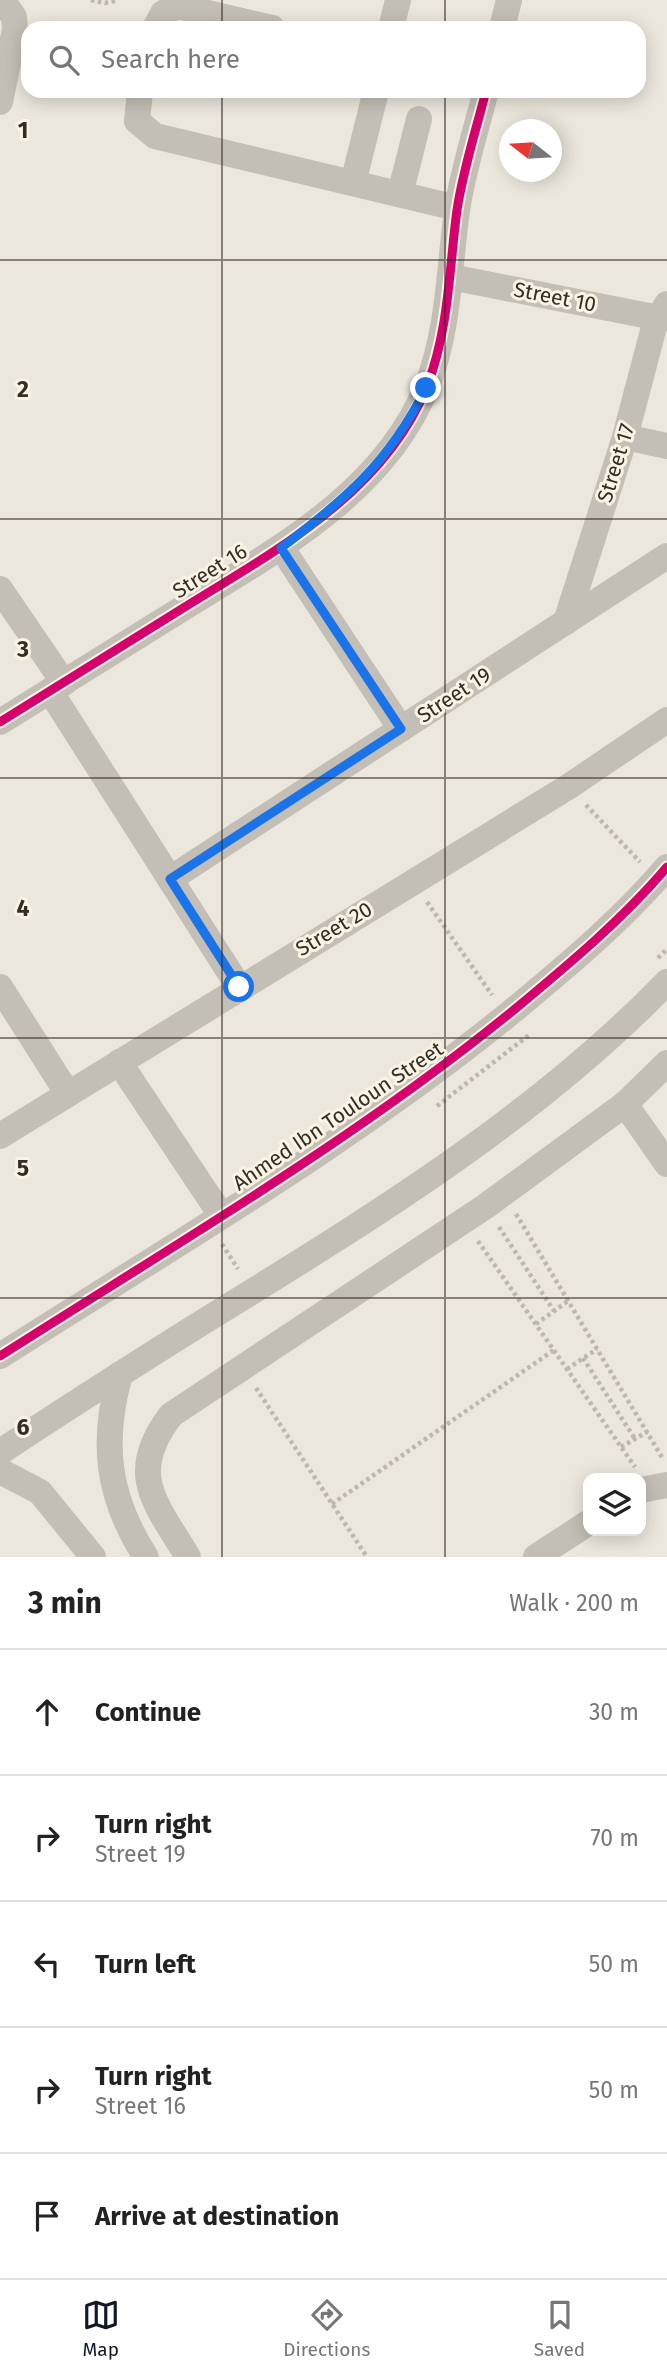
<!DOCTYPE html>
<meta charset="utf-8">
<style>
body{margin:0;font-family:"Fira Sans",sans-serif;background:#f6f6f6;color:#222}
.controls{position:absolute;right:21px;bottom:21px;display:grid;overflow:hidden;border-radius:14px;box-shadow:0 4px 18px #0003}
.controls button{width:63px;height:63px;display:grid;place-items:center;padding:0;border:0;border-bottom:2px solid #e0e0e0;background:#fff;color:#222;font:35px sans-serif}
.compass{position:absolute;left:499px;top:119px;width:63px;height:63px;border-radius:50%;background:#fff;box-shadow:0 4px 18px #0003;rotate:287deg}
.stop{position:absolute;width:21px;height:21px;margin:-16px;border:5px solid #1a73e8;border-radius:50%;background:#fff}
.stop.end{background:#1a73e8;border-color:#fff;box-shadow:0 2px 7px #0008}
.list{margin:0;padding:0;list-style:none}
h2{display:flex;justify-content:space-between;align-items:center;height:91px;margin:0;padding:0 28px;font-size:30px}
h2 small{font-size:23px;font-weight:400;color:#767676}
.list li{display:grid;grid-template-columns:46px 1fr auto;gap:21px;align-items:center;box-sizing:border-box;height:126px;padding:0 28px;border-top:2px solid #e0e0e0}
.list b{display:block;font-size:26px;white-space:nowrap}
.list p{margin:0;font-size:23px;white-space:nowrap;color:#767676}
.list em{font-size:23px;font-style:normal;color:#767676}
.icon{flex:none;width:38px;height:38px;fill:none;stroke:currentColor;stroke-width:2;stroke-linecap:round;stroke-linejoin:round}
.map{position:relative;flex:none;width:667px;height:1557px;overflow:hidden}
.search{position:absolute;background:#fff;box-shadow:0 4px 18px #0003;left:21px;right:21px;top:21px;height:77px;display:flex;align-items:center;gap:18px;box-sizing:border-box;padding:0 24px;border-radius:21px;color:#767676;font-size:26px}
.sheet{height:721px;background:#fff}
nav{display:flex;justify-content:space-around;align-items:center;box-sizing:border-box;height:98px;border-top:2px solid #e0e0e0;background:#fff;font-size:19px;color:#767676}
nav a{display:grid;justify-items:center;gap:4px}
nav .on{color:#111827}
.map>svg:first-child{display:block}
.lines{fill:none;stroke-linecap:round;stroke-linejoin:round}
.path{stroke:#bdb7af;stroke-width:4.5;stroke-dasharray:3.5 3.5;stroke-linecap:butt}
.minor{stroke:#c4bfb6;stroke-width:26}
.cycleway-casing{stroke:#f9f3e3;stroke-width:13}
.cycleway{stroke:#d6006c;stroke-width:9}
.route{stroke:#1a73e8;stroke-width:9}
.grid{fill:none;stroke:#342c25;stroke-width:2;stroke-opacity:0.55}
.labels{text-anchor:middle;stroke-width:6;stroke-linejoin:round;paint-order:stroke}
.street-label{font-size:21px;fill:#342c25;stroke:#f9f3e3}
.grid-label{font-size:23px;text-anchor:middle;font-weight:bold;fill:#342c25;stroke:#f9f3e3;stroke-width:6;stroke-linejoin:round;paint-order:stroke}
</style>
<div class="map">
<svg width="667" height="1557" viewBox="0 0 667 1557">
<rect width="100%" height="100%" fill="#ebe7dd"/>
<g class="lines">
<g class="path">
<path d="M91 0 105 3 118 0"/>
<path d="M586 805 640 862"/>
<path d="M427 902 492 995"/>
<path d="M658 958 667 949"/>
<path d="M437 1106 529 1035"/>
<path d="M516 1214 663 1459"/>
<path d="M499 1227 554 1311"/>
<path d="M478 1241 635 1467"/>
<path d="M222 1244 238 1269"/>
<path d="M536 1324 568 1301"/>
<path d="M583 1358 635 1439"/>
<path d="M567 1369 597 1349"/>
<path d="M256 1388 367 1557"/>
<path d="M621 1447 647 1432"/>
<path d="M332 1504 554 1350"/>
</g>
<g class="minor">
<path d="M155 28 163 13 178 6 272 28"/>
<path d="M391 28 398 0"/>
<path d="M502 28 509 0"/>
<path d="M140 91 137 121 155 136 457 208"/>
<path d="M0 102 15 29 14 17 2 0"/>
<path d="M353 183 376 91"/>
<path d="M400 194 419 119"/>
<path d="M451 277 659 318"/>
<path d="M625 437 667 446"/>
<path d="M281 547 401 729"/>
<path d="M0 589 64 683"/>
<path d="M566 622 625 437 654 327 667 304"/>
<path d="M50 691 239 987"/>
<path d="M0 722C60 685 120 648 180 610 273 552 384 494 427 386 449 330 449 269 457 210 463 170 476 130 486 91"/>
<path d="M170 879 667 556"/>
<path d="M0 987 68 1094"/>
<path d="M119 1062 221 1215"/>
<path d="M625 1104 667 1164"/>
<path d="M0 1136 568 787 667 720"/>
<path d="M0 1356C174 1245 355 1140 515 1009 568 965 623 919 667 867"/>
<path d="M120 1374C101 1442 107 1497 146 1557"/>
<path d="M0 1452C78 1401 157 1350 237 1301 389 1207 542 1111 667 982"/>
<path d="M0 1471 40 1492 93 1557"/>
<path d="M641 1490 667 1485"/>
<path d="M188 1557C155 1502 126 1474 171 1415L486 1206 625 1104 667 1063"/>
<path d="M536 1557 588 1523"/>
</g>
<g class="cycleway-casing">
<g id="cycleway">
<path d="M0 722C60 685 120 648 180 610 273 552 384 494 427 386 449 330 449 269 457 210 463 170 476 130 486 91"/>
<path d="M0 1356C174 1245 355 1140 515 1009 568 965 623 919 667 867"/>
</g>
</g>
<use href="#cycleway" class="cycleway"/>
</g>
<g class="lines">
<path class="route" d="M239 987 170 879 401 729 281 548C347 497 388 464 426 388"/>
</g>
<path class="grid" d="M222 0V28M445 0V28M222 91V1557M445 91V1557M0 260H667M0 519H667M0 778H667M0 1038H667M0 1298H667"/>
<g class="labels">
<g class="street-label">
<text transform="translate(555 297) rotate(11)" y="7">Street 10</text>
<text transform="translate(616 463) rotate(-73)" y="7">Street 17</text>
<text transform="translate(210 571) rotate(-32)" y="7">Street 16</text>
<text transform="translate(454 695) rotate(-33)" y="7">Street 19</text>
<text transform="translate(334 929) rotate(-31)" y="7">Street 20</text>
<text transform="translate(338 1116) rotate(-34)" y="7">Ahmed Ibn Touloun Street</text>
</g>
</g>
<g class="grid-label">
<text x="23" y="138">1</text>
<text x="23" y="397">2</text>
<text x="23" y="657">3</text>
<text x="23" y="916">4</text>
<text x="23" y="1176">5</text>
<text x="23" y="1435">6</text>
</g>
</svg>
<div class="controls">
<button><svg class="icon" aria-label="layers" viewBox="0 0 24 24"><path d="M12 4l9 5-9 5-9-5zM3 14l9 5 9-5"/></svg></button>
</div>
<svg class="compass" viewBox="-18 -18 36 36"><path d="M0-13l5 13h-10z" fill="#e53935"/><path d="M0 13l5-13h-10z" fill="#767676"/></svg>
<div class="stop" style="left:239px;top:987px"></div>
<div class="stop end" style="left:426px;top:388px"></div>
<div class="search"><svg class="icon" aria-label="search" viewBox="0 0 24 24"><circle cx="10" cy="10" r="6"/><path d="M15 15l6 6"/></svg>Search here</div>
</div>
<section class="sheet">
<h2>3 min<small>Walk · 200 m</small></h2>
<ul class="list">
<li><svg class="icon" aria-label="ahead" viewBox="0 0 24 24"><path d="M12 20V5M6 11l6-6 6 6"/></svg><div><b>Continue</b></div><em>30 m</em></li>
<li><svg class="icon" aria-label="right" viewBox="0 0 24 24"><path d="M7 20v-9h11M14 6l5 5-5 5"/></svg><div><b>Turn right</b><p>Street 19</p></div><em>70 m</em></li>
<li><svg class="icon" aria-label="left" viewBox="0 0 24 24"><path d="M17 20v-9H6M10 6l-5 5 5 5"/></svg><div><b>Turn left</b></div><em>50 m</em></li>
<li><svg class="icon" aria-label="right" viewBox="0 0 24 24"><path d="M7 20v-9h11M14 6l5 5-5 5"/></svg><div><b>Turn right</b><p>Street 16</p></div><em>50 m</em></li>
<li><svg class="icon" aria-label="arrive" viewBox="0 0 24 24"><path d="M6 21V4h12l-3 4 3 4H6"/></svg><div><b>Arrive at destination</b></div></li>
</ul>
</section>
<nav>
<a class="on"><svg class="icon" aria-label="map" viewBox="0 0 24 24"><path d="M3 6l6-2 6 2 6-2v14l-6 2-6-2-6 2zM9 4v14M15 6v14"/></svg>Map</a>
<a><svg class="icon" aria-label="directions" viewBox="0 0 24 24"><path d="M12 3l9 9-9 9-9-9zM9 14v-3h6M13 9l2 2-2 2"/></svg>Directions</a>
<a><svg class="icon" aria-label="saved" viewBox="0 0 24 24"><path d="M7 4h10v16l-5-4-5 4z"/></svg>Saved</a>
</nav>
